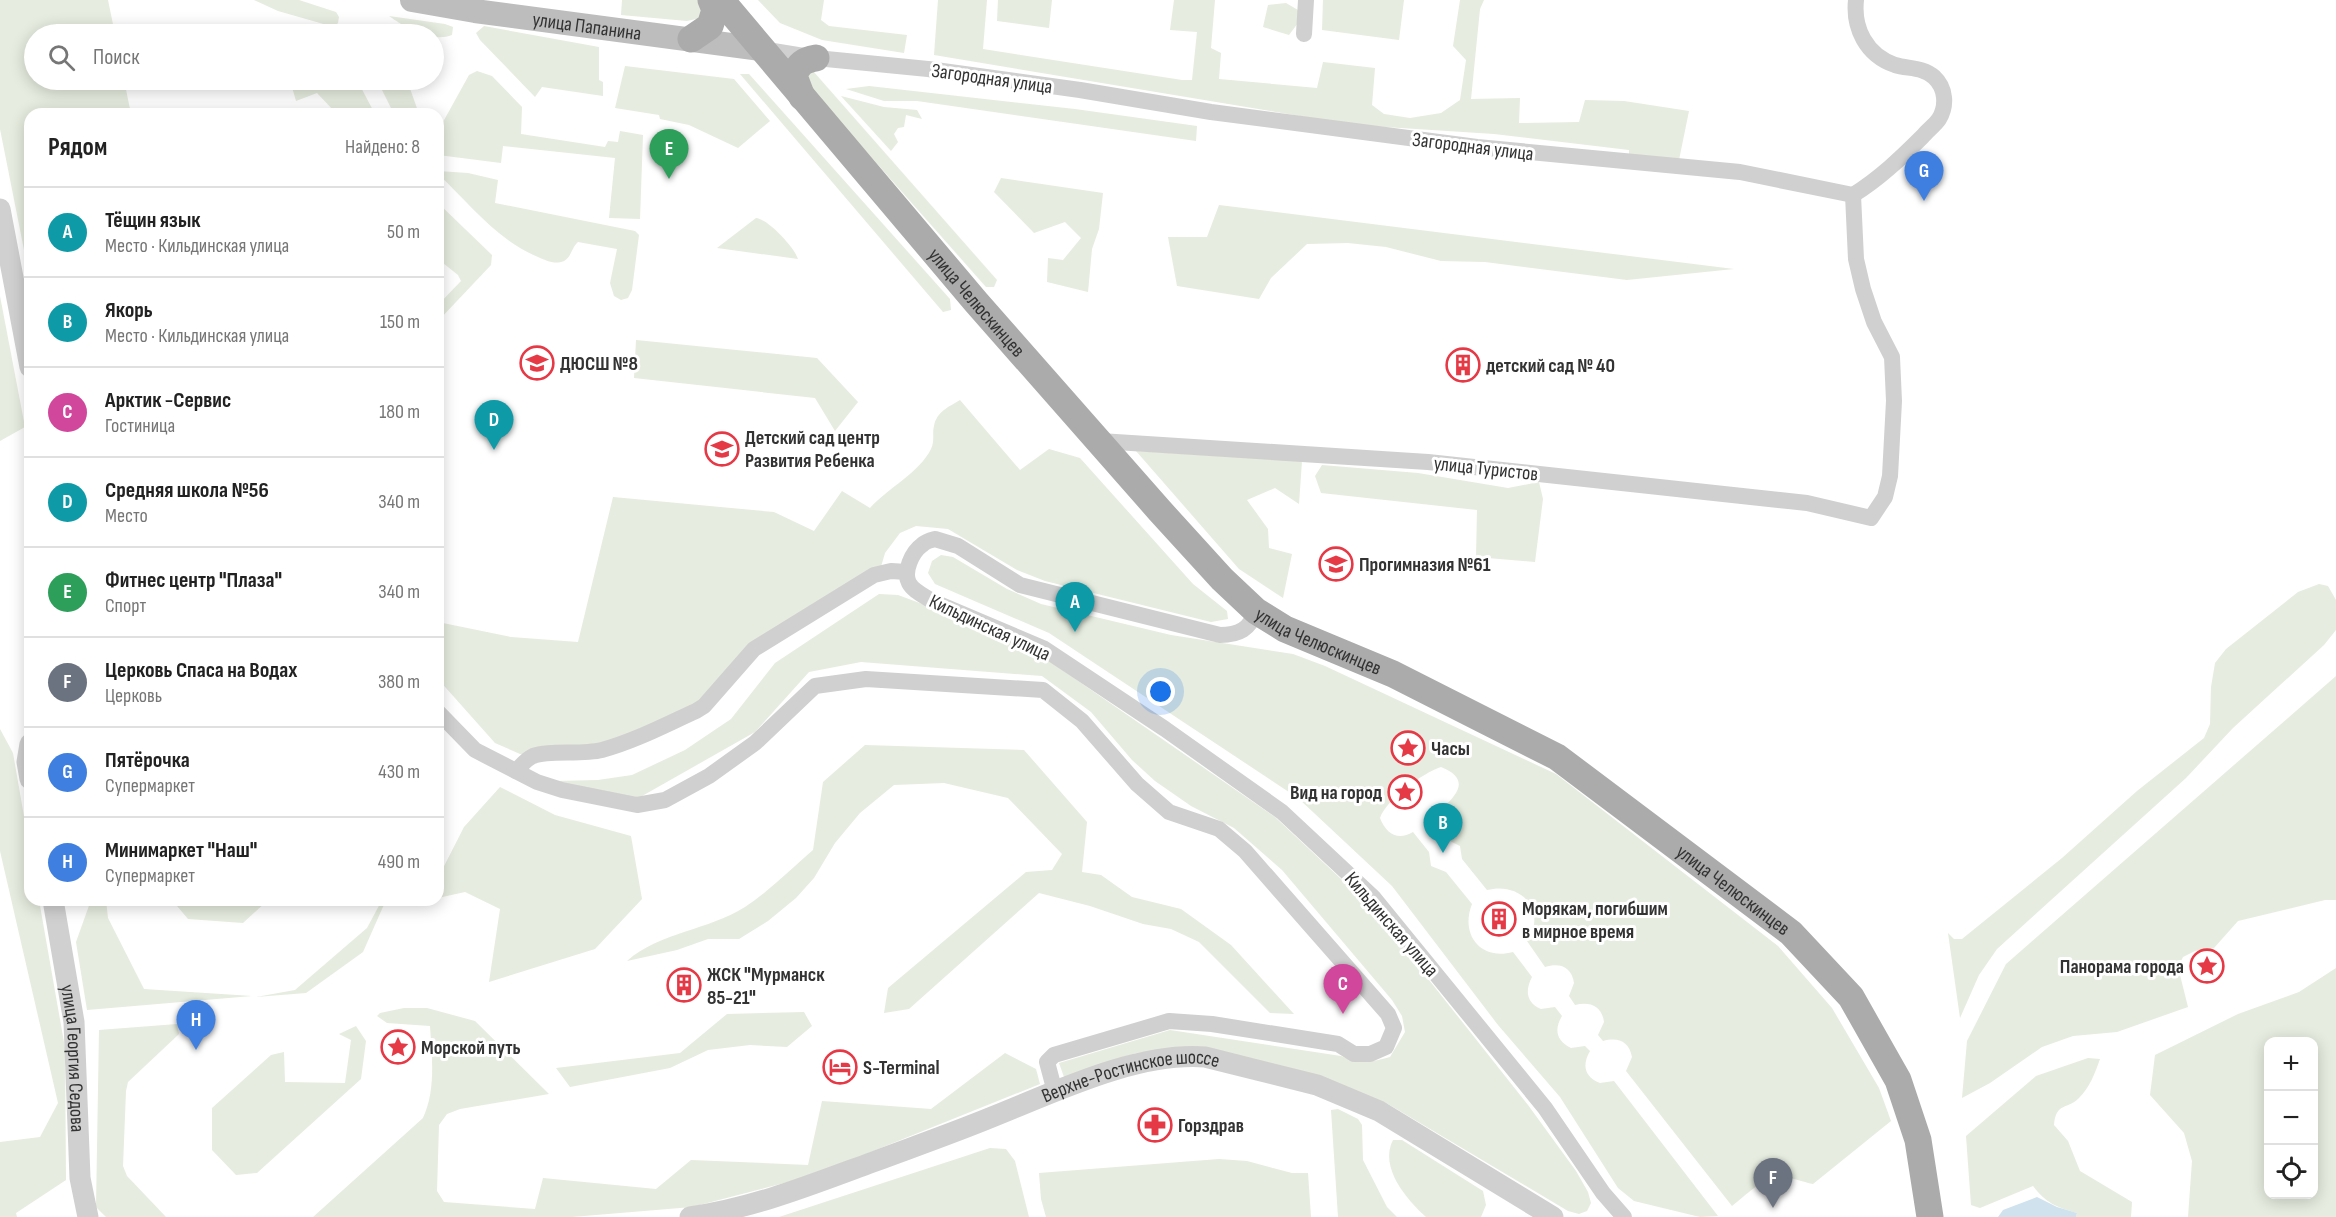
<!DOCTYPE html>
<html lang="ru">
<meta charset="utf-8">
<style>
body{margin:0;font-family:"Sofia Sans Condensed",sans-serif;background:#f6f6f6;color:#222}
.controls{position:absolute;right:18px;bottom:18px;display:grid;overflow:hidden;border-radius:12px;box-shadow:0 3px 15px #0003}
.controls button{width:54px;height:54px;display:grid;place-items:center;padding:0;border:0;border-bottom:2px solid #e0e0e0;background:#fff;color:#222;font:30px sans-serif}
.you{position:absolute;left:1161px;top:692px;width:21px;height:21px;margin:-15px;border:4px solid #fff;border-radius:50%;background:#1a73e8;box-shadow:0 0 0 9px #1a73e833}
.badge{display:grid;place-items:center;width:39px;height:39px;border-radius:50%;background:#d93025;color:#fff;font-size:20px;font-weight:700}
.pin{position:absolute;translate:-50% -50px;filter:drop-shadow(0 2px 3px #0008)}
.pin::after{content:'';position:absolute;top:32px;width:21px;height:18px;background:inherit;clip-path:polygon(0 0,100% 0,50% 100%)}
.list{margin:0;padding:0;list-style:none}
h2{display:flex;justify-content:space-between;align-items:center;height:78px;margin:0;padding:0 24px;font-size:26px}
h2 small{font-size:20px;font-weight:400;color:#767676}
.list li{display:grid;grid-template-columns:39px 1fr auto;gap:18px;align-items:center;box-sizing:border-box;height:90px;padding:0 24px;border-top:2px solid #e0e0e0}
.list b{display:block;font-size:22px;white-space:nowrap}
.list p{margin:0;font-size:20px;white-space:nowrap;color:#767676}
.list em{font-size:20px;font-style:normal;color:#767676}
.icon{flex:none;width:33px;height:33px;fill:none;stroke:currentColor;stroke-width:2;stroke-linecap:round;stroke-linejoin:round}
.map{position:relative;flex:none;width:2336px;height:1217px;overflow:hidden}
.search{position:absolute;background:#fff;box-shadow:0 3px 15px #0003;left:24px;top:24px;width:420px;height:66px;display:flex;align-items:center;gap:15px;box-sizing:border-box;padding:0 21px;border-radius:33px;color:#767676;font-size:22px}
.panel{position:absolute;background:#fff;box-shadow:0 3px 15px #0003;left:24px;top:108px;width:420px;height:798px;border-radius:18px}
.map>svg:first-child{display:block}
.green{fill:#e6ecdf;fill-rule:evenodd}
.water{fill:#cfe2ee}
.lines{fill:none;stroke-linecap:round;stroke-linejoin:round}
.minor{stroke:#d0d0d0;stroke-width:16}
.tertiary{stroke:#d0d0d0;stroke-width:21}
.secondary{stroke:#bdbdbd;stroke-width:24}
.primary{stroke:#ababab;stroke-width:27}
.labels{text-anchor:middle;stroke-width:6;stroke-linejoin:round;paint-order:stroke}
.street-label{font-size:20px;fill:#333;stroke:#fff}
.poi-label{font-size:20px;font-weight:bold;fill:#333;stroke:#fff;text-anchor:start}
</style>
<div class="map">
<svg width="2336" height="1217" viewBox="0 0 2336 1217">
<rect width="100%" height="100%" fill="#fff"/>
<g class="green">
<path d="M0 0H108L115 34H34V80H124L131 114H30V280L0 129Z"/>
<path d="M254 0H299L336 12 339 17 338 23 334 27 278 11Z"/>
<path d="M622 0H703L705 17 687 21 621 15Z"/>
<path d="M758 0H824L821 20 829 26 907 35 904 53 822 40 780 23Z"/>
<path d="M938 0H987L983 49 1182 80H1192L1197 32 1170 30 1174 0H1215L1211 48 1221 53 1219 79 1317 88 1323 62 1375 68 1372 105 1384 114 1410 118 1441 113 1460 100 1466 60 1453 46 1460 0H1484L1480 9 1471 99 1520 98 1519 123 1579 122 1585 100 1624 101 1689 111 1679 160 1629 157V150L1494 134 1354 125 934 55Z"/>
<path d="M998 0H1052L1049 28 997 21Z"/>
<path d="M1323 0H1404L1399 40 1322 30Z"/>
<path d="M1286 3 1298 10V23L1289 35 1263 27 1268 5Z"/>
<path d="M389 16 445 24 453 27 452 35C432 43 406 28 389 16Z"/>
<path d="M484 26 599 47V80L603 82V96L542 87 535 97 480 40 476 33Z"/>
<path d="M625 66 734 79 770 121 738 148 689 125 660 119 659 115 615 108Z"/>
<path d="M477 71 492 76 522 107 521 134 605 147 608 141 618 142 620 131 643 135 640 219 609 218 615 158 503 146 501 163 438 155V122H443L469 75Z"/>
<path d="M813 71 997 280 994 287H986L803 80Z"/>
<path d="M740 74H749L950 299 951 310 943 312Z"/>
<path d="M290 80H357L375 114H337L317 93 296 101Z"/>
<path d="M377 80H407L419 114H394Z"/>
<path d="M869 86 1075 109 1197 126 1196 141 917 101H884L846 89Z"/>
<path d="M841 96 884 107 917 110 922 119 906 115 904 127 898 128 894 134 898 142 891 151Z"/>
<path d="M438 171 468 173 498 180 495 203 635 231 639 235 632 290 628 298 621 300 614 296 610 283 617 249 578 242C571 248 571 260 561 262 553 264 545 260 538 257 497 240 470 204 438 174Z"/>
<path d="M1001 178 1103 193 1099 229 1092 249 1088 292 1047 282 1048 258 1063 260 1081 238 1065 222 1034 233 994 192Z"/>
<path d="M438 203 492 255 491 265 438 321V305L461 281 458 275 438 259Z"/>
<path d="M1219 205 1734 269 1627 280 1485 262 1441 261 1386 247 1348 243 1307 244 1271 278 1259 299 1177 286 1168 237H1207Z"/>
<path d="M756 218C768 219 794 247 798 259L717 248Z"/>
<path d="M0 296 25 427 0 441Z"/>
<path d="M636 340 817 358 858 402 835 431 815 398 634 378Z"/>
<path d="M960 400 1020 470 1049 449 1080 458 1193 584 1227 611 1228 619 1211 622 1045 581 1017 570 948 529 916 526 900 533 885 553 878 577 763 643 714 702 665 729 550 759 520 754 495 743 438 679V622L511 637 578 642 613 497 774 512 814 531 842 491 870 508C888 488 919 473 931 449 935 440 932 434 934 426 937 411 949 407 960 400Z"/>
<path d="M1136 451 1302 461 1299 504 1275 488 1247 500 1268 529 1269 548 1292 554 1283 598 1239 569Z"/>
<path d="M1322 465 1418 473 1508 488 1539 482 1543 499 1535 562 1476 557 1477 510 1321 493 1315 476Z"/>
<path d="M941 555 953 557 1007 589 1041 604 1171 635 1293 654 1325 666 1556 774 1778 946 1832 1008 1879 1088 1891 1121 1813 1184C1803 1182 1791 1177 1781 1177 1763 1177 1745 1196 1732 1206L1626 1071 1632 1057C1629 1041 1618 1037 1603 1041L1598 1035 1604 1022C1602 1006 1590 1001 1575 1005L1569 996 1574 983C1572 967 1560 962 1545 967L1527 941C1548 911 1521 881 1487 890L1462 859 1460 846 1446 839 1429 819C1447 804 1479 782 1441 767 1424 772 1385 801 1380 818 1386 834 1398 841 1413 832L1429 852 1431 866 1446 872 1472 904C1460 934 1480 961 1513 952L1532 977C1525 990 1526 1003 1541 1009L1555 1007 1562 1016C1554 1029 1556 1041 1571 1048L1585 1046 1590 1051C1582 1065 1584 1077 1600 1083L1614 1081 1718 1216 1700 1217 1634 1201 1618 1188 1560 1097 1498 1025 1392 886 1298 798 1049 633 935 584 928 573 932 561Z"/>
<path d="M2319 584 2328 586 2336 600V630L2324 645 2233 728 2186 778 1997 949 1979 975 1960 1018 1948 933 1954 939H1962L2062 858 2137 791 2204 738 2210 724 2211 687 2215 663 2226 649 2298 592Z"/>
<path d="M879 594 898 595 925 605 1042 656 1275 817 1372 908 1528 1105 1576 1171 1588 1192 1591 1203 1587 1211 1579 1214 1568 1211 1388 1104 1325 1079 1206 1047 1136 1053 1064 1077 1059 1063 1170 1030 1341 1056C1358 1064 1373 1062 1390 1057L1405 1032 1402 1016 1392 1000 1282 870 1234 828 1191 806 1155 781 1132 760 1091 712 1042 676 861 662 809 672 755 732 628 804 554 781 598 780 632 775 685 750 731 719 775 663Z"/>
<path d="M2336 676V900H2325L2238 921 2214 948 2195 951 2183 957 2178 967 2188 1007 2117 1032 2073 1036 2042 1047 1990 1083 1962 1098 1967 1041 2006 964Z"/>
<path d="M0 729 13 753 30 851V900H39L65 1048 66 1180 16 1213 17 1217H0V1142L40 1137 58 1103 0 851Z"/>
<path d="M865 745 1024 750 1087 822 1082 872 1101 875 1132 897 1181 909 1231 945 1294 1014 1270 1013 1199 942 1171 929 1143 924 1090 906 1039 893 909 1009 884 1013 888 988 1026 872 1052 870 1062 854 1008 798 944 783 894 785 860 813 835 843 814 878 796 898 768 921 739 939H708L677 950 627 961C660 932 709 930 745 907 767 893 792 868 813 850L823 782Z"/>
<path d="M500 787 555 815 631 836 642 899 595 949 489 982 500 909 465 892 438 898V878L464 827Z"/>
<path d="M91 900H106L108 918 144 989 252 996 87 1010 76 942Z"/>
<path d="M172 900H268L243 923 188 919Z"/>
<path d="M382 900H386L363 952 306 993 256 997 295 990 367 928Z"/>
<path d="M2336 968V1217H2188L2192 1161 2184 1133 2150 1095 2155 1055 2238 1014 2299 992ZM2268 1042H2314V1194H2268Z"/>
<path d="M404 1008H427L475 1021 549 1094 460 1109 447 1114 439 1125 437 1191 444 1202 535 1209 543 1178 656 1189 691 1160 808 1165 822 1101 931 1109 1005 1053 1036 1069 1040 1084 811 1176 692 1207 572 1217H313L423 1118C436 1090 432 1057 430 1026L387 1023 377 1016 380 1013Z"/>
<path d="M804 1012 812 1026 787 1047 750 1045 708 1050 670 1068 570 1087 556 1068 680 1053 727 1014Z"/>
<path d="M177 1024 179 1034 128 1082 126 1091 123 1166 127 1176 166 1217H106L96 1207 99 1030Z"/>
<path d="M356 1026 366 1041 361 1079 257 1173 236 1175 212 1150V1108L271 1055 284 1052 285 1082 345 1083 351 1040 339 1034Z"/>
<path d="M2088 1058 2100 1059C2095 1073 2090 1087 2079 1098 2067 1110 2056 1102 2054 1125L2068 1141 2080 1171 2132 1202 2131 1217H2076L2077 1213C2056 1207 2046 1203 2033 1186L1980 1208 1971 1205 1966 1136 2036 1076Z"/>
<path d="M1338 1109 1358 1119 1362 1125 1363 1160 1387 1207 1397 1217H1338L1331 1110Z"/>
<path d="M1393 1140H1402L1483 1191 1486 1205 1481 1217H1426C1406 1199 1379 1167 1393 1140Z"/>
<path d="M990 1148 1006 1149 1015 1161 1029 1217H779Z"/>
<path d="M1219 1159 1247 1161 1292 1173H1308L1311 1217H1046L1041 1199 1039 1173Z"/>
</g>
<path class="water" d="M2037 1197 2057 1207 2077 1213 2076 1217H1998L2003 1210Z"/>
<g class="lines">
<g class="minor">
<path d="M1304 34 1306 0"/>
<path d="M761 49 816 58 928 69 1080 90 1211 112 1477 147 1740 172 1853 195"/>
<path d="M1853 195C1879 179 1901 158 1923 136 1928 130 1935 125 1939 119 1947 106 1946 88 1934 77 1923 67 1908 69 1895 65 1866 55 1853 28 1856 0"/>
<path d="M1100 441 1428 462 1807 503 1871 518 1885 497 1890 476 1894 401 1892 357 1874 322 1863 289 1856 259 1853 195"/>
<path d="M1256 611C1250 629 1239 635 1220 635L1020 585 958 546 935 539C931 540 925 542 922 545 912 552 903 572 909 583 913 591 925 596 932 601L1043 648 1165 729 1282 812 1373 897 1545 1108 1603 1193 1624 1217"/>
<path d="M438 712 475 750 537 782 562 790 637 805 665 800 709 776 755 743 815 686 866 679 1043 690 1082 721 1137 784 1169 812 1219 829 1245 851 1388 1014 1394 1028 1386 1047 1370 1054H1354L1338 1044 1212 1024 1169 1021 1054 1055 1047 1062 1055 1092"/>
<path d="M516 771C521 766 526 759 533 756 548 750 582 755 602 750 635 741 665 725 696 711L704 706 754 649 874 575 891 571 907 572"/>
</g>
<g class="tertiary">
<path d="M0 209 30 367"/>
<path d="M30 744 27 762 30 779"/>
<path id="s1" d="M53 900 74 1022 80 1178 88 1217"/>
<path id="s2" d="M690 1217C754 1208 813 1184 873 1162 913 1147 953 1133 992 1117 1055 1092 1136 1052 1205 1057L1317 1085 1379 1111 1553 1217"/>
</g>
<path class="secondary" id="s3" d="M412 0 475 11 761 49"/>
<g class="primary">
<path id="s4" d="M721 0 976 302 1160 511 1222 579 1256 611 1285 629 1393 674 1557 757 1791 933 1851 997 1898 1080 1918 1140 1930 1217"/>
<path d="M691 39 710 26 715 10 711 0"/>
<path d="M802 97 794 76C798 64 804 60 816 58"/>
</g>
</g>
<defs>
<g id="school-ring" transform="scale(1.725)"><circle r="9.5" fill="#fff" stroke="#e63946" stroke-width="1.5"/><path d="M0-5L7-2L0 1L-7-2ZM-4 1L0 2.5L4 1V4Q0 6-4 4Z" fill="#e63946"/></g>
<g id="building-ring" transform="scale(1.725)"><circle r="9.5" fill="#fff" stroke="#e63946" stroke-width="1.5"/><path d="M-4-6H4V6H1V3H-1V6H-4ZM-2.5-4.3h1.7v1.8h-1.7ZM.8-4.3h1.7v1.8H.8ZM-2.5-1h1.7V.8h-1.7ZM.8-1h1.7V.8H.8Z" fill="#e63946"/></g>
<g id="sight-ring" transform="scale(1.725)"><circle r="9.5" fill="#fff" stroke="#e63946" stroke-width="1.5"/><path d="M0-6L1.8-2.2L6-1.7L2.9 1.2L3.7 5.4L0 3.3L-3.7 5.4L-2.9 1.2L-6-1.7L-1.8-2.2Z" fill="#e63946"/></g>
<g id="hotel-ring" transform="scale(1.725)"><circle r="9.5" fill="#fff" stroke="#e63946" stroke-width="1.5"/><path d="M-6-4.5h1.5V1H6V5H4.5V3h-9V5H-6ZM-4 0a1.8 1.8 0 1 1 3.6 0ZM.5 0V-2.5h3Q6-2.5 6 0Z" fill="#e63946"/></g>
<g id="pharmacy-ring" transform="scale(1.725)"><circle r="9.5" fill="#fff" stroke="#e63946" stroke-width="1.5"/><path d="M-2-6h4v4h4v4h-4v4h-4v-4h-4v-4h4Z" fill="#e63946"/></g>
</defs>
<g fill-rule="evenodd">
<use href="#school-ring" x="537" y="363"/>
<use href="#building-ring" x="1463" y="365"/>
<use href="#school-ring" x="722" y="449"/>
<use href="#school-ring" x="1336" y="564"/>
<use href="#sight-ring" x="1408" y="748"/>
<use href="#sight-ring" x="1405" y="792"/>
<use href="#building-ring" x="1499" y="919"/>
<use href="#sight-ring" x="2207" y="966"/>
<use href="#building-ring" x="684" y="985"/>
<use href="#sight-ring" x="398" y="1047"/>
<use href="#hotel-ring" x="840" y="1067"/>
<use href="#pharmacy-ring" x="1155" y="1125"/>
</g>
<g class="labels">
<g class="street-label">
<text dy="7" stroke="none"><textPath href="#s3" startOffset="177">улица Папанина</textPath></text>
<text transform="translate(992 78) rotate(8)" y="7">Загородная улица</text>
<text transform="translate(1473 146) rotate(7)" y="7">Загородная улица</text>
<text dy="7" stroke="none"><textPath href="#s4" startOffset="396">улица Челюскинцев</textPath></text>
<text transform="translate(1486 468) rotate(6)" y="7">улица Туристов</text>
<text transform="translate(990 627) rotate(25)" y="7">Кильдинская улица</text>
<text dy="7" stroke="none"><textPath href="#s4" startOffset="882">улица Челюскинцев</textPath></text>
<text dy="7" stroke="none"><textPath href="#s4" startOffset="1368">улица Челюскинцев</textPath></text>
<text transform="translate(1392 924) rotate(49)" y="7">Кильдинская улица</text>
<text dy="7" stroke="none"><textPath href="#s1" startOffset="160">улица Георгия Седова</textPath></text>
<text dy="7" stroke="none"><textPath href="#s2" startOffset="465">Верхне-Ростинское шоссе</textPath></text>
</g>
<g class="poi-label">
<text x="560" y="370">ДЮСШ №8</text>
<text x="1486" y="372">детский сад № 40</text>
<text x="745" y="444">Детский сад центр<tspan x="745" dy="23">Развития Ребенка</tspan></text>
<text x="1359" y="571">Прогимназия №61</text>
<text x="1431" y="755">Часы</text>
<text x="1382" y="799" text-anchor="end">Вид на город</text>
<text x="1522" y="915">Морякам, погибшим<tspan x="1522" dy="23">в мирное время</tspan></text>
<text x="2184" y="973" text-anchor="end">Панорама города</text>
<text x="707" y="981">ЖСК "Мурманск<tspan x="707" dy="23">85-21"</tspan></text>
<text x="421" y="1054">Морской путь</text>
<text x="863" y="1074">S-Terminal</text>
<text x="1178" y="1132">Горздрав</text>
</g>
</g>
</svg>
<div class="controls">
<button>+</button>
<button>−</button>
<button><svg class="icon" aria-label="locate" viewBox="0 0 24 24"><circle cx="12" cy="12" r="6"/><path d="M12 2v4M12 18v4M2 12h4M18 12h4"/></svg></button>
</div>
<div class="you"></div>
<div class="pin badge" style="left:1075px;top:632px;background:#0f9aa8">A</div>
<div class="pin badge" style="left:1443px;top:853px;background:#0f9aa8">B</div>
<div class="pin badge" style="left:1343px;top:1014px;background:#d1479c">C</div>
<div class="pin badge" style="left:494px;top:450px;background:#0f9aa8">D</div>
<div class="pin badge" style="left:669px;top:179px;background:#2e9e5b">E</div>
<div class="pin badge" style="left:1773px;top:1208px;background:#6b7280">F</div>
<div class="pin badge" style="left:1924px;top:201px;background:#3f7fe0">G</div>
<div class="pin badge" style="left:196px;top:1050px;background:#3f7fe0">H</div>
<div class="search"><svg class="icon" aria-label="search" viewBox="0 0 24 24"><circle cx="10" cy="10" r="6"/><path d="M15 15l6 6"/></svg>Поиск</div>
<section class="panel">
<h2>Рядом<small>Найдено: 8</small></h2>
<ul class="list">
<li><span class="badge" style="background:#0f9aa8">A</span><div><b>Тёщин язык</b><p>Место · Кильдинская улица</p></div><em>50 m</em></li>
<li><span class="badge" style="background:#0f9aa8">B</span><div><b>Якорь</b><p>Место · Кильдинская улица</p></div><em>150 m</em></li>
<li><span class="badge" style="background:#d1479c">C</span><div><b>Арктик -Сервис</b><p>Гостиница</p></div><em>180 m</em></li>
<li><span class="badge" style="background:#0f9aa8">D</span><div><b>Средняя школа №56</b><p>Место</p></div><em>340 m</em></li>
<li><span class="badge" style="background:#2e9e5b">E</span><div><b>Фитнес центр &quot;Плаза&quot;</b><p>Спорт</p></div><em>340 m</em></li>
<li><span class="badge" style="background:#6b7280">F</span><div><b>Церковь Спаса на Водах</b><p>Церковь</p></div><em>380 m</em></li>
<li><span class="badge" style="background:#3f7fe0">G</span><div><b>Пятёрочка</b><p>Супермаркет</p></div><em>430 m</em></li>
<li><span class="badge" style="background:#3f7fe0">H</span><div><b>Минимаркет &quot;Наш&quot;</b><p>Супермаркет</p></div><em>490 m</em></li>
</ul>
</section>
</div>
